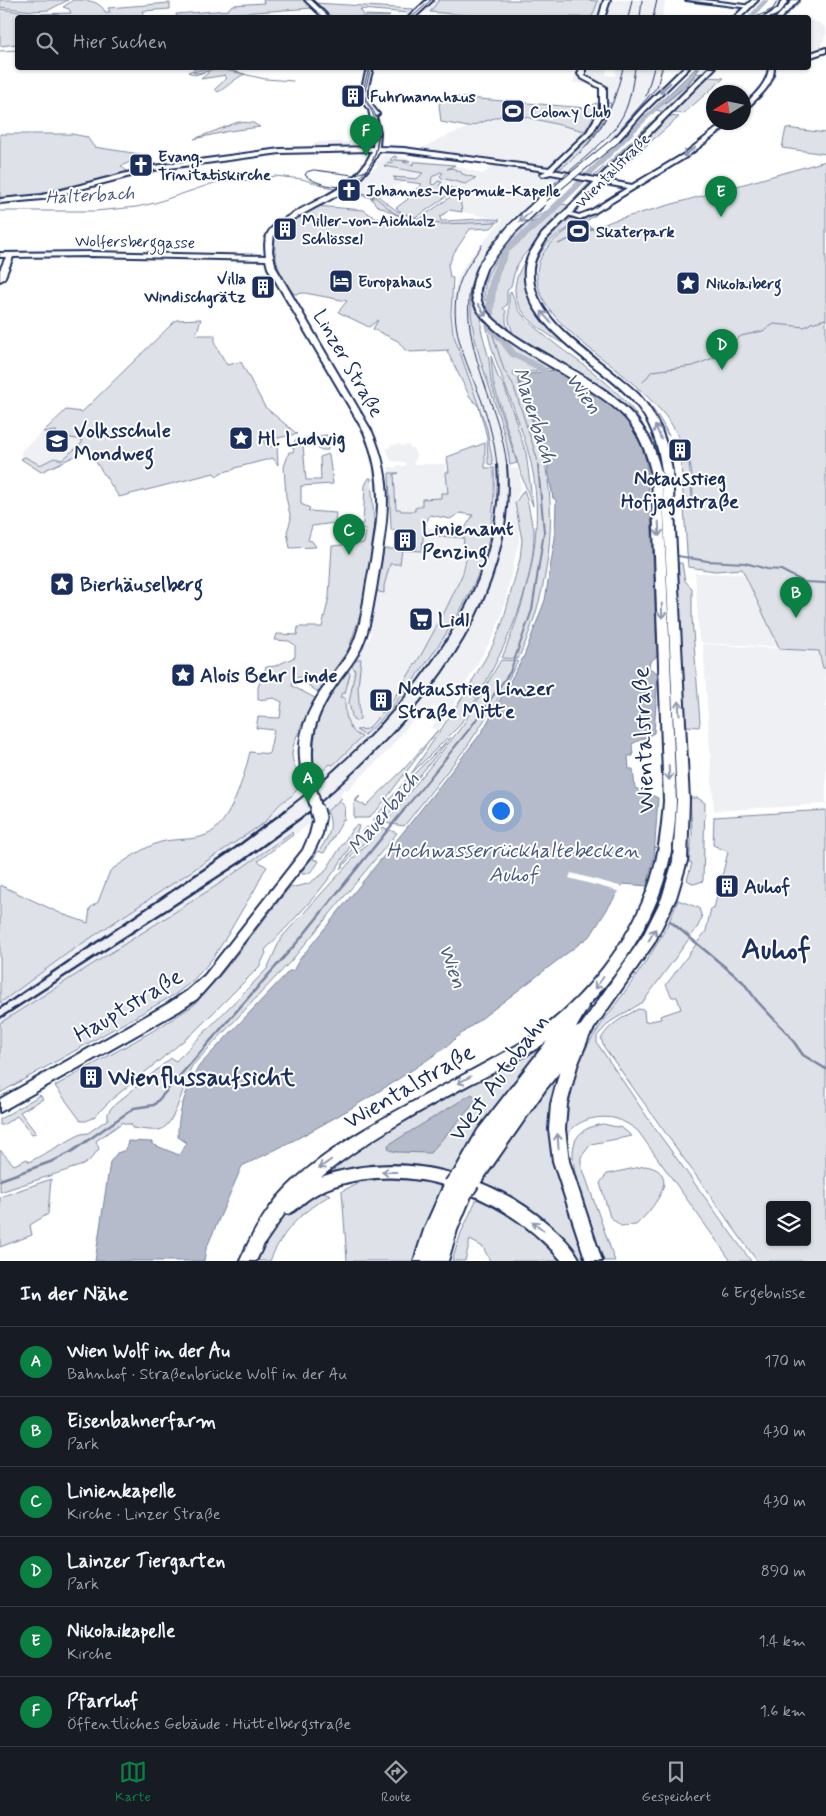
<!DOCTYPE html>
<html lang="de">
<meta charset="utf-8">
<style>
body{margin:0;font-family:Mynerve,sans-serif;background:#242831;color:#f1f3f6}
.controls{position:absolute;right:15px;bottom:15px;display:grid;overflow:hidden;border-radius:5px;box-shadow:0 1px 4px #0004}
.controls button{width:45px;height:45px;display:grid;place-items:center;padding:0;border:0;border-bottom:1px solid #363941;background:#171b24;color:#f1f3f6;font:25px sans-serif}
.compass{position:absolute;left:706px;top:85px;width:45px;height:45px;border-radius:50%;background:#171b24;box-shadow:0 1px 4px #0004;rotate:260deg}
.you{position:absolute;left:500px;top:810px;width:18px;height:18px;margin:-12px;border:4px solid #fff;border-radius:50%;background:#1a73e8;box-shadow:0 0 0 8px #1a73e833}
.badge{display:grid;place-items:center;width:32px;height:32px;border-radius:50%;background:#0b8043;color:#fff;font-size:16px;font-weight:700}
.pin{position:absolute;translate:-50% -41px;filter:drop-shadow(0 1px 2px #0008)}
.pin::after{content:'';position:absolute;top:26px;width:18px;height:15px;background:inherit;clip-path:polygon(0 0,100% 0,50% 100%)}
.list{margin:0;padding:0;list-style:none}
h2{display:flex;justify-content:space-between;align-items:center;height:65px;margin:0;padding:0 20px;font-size:21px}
h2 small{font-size:16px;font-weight:400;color:#9ea1a6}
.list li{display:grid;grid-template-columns:32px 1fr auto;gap:15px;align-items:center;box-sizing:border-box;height:70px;padding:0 20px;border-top:1px solid #363941}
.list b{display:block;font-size:19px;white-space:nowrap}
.list p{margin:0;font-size:16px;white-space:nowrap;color:#9ea1a6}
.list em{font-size:16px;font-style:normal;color:#9ea1a6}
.icon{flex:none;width:28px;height:28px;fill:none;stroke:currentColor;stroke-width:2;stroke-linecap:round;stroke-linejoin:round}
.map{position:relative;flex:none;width:826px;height:1261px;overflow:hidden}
.search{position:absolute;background:#171b24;box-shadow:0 1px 4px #0004;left:15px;right:15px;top:15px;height:55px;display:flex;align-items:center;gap:12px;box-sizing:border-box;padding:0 18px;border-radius:5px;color:#9ea1a6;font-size:19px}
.sheet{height:485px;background:#171b24}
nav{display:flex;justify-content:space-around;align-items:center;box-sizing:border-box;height:70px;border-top:1px solid #363941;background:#171b24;font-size:14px;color:#9ea1a6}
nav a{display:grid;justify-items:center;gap:2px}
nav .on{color:#0b8043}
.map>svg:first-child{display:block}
.built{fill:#eff0f4}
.green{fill:#dee1e7;stroke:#7c88a2;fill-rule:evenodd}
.water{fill:#b5bbca;stroke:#77839f}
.pier{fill:#fff}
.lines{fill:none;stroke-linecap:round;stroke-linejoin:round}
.stream-far2{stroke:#77839f;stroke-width:1}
.stream-far1{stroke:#77839f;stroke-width:2}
.stream{stroke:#77839f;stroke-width:2.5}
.river{fill:#b5bbca;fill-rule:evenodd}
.secondary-casing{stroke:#1b2f5e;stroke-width:4}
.primary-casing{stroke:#1b2f5e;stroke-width:4}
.highway-casing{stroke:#1b2f5e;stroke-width:4}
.secondary{fill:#fff;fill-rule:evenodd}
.primary{fill:#fff;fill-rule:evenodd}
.highway{fill:#fff;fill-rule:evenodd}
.tram{stroke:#1b2f5e;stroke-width:1}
.rail-far2{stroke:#1b2f5e;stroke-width:1}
.rail-far1{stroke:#1b2f5e;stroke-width:2}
.rail{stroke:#1b2f5e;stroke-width:2.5}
.secondary-bridge-far1-casing{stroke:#1b2f5e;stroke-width:14;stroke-linecap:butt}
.secondary-bridge-casing{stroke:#1b2f5e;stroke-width:17;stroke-linecap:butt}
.primary-bridge-far1-casing{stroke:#1b2f5e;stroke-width:8;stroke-linecap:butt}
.primary-bridge-casing{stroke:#1b2f5e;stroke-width:12;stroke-linecap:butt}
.highway-bridge-casing{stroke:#1b2f5e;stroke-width:22;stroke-linecap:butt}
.secondary-bridge-far1{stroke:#fff;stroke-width:10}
.secondary-bridge{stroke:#fff;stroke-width:13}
.primary-bridge-far1{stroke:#fff;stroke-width:6}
.primary-bridge{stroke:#fff;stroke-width:9}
.highway-bridge{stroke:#fff;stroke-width:18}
.oneway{stroke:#8d97ae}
.labels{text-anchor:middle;stroke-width:4;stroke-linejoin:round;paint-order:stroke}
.far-poi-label{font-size:16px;font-weight:bold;fill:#1b2f5e;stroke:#fff;text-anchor:start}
.far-street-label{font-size:16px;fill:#1b2f5e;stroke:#fff}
.far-water-label{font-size:18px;font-style:italic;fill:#49597e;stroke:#fff}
.street-label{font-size:20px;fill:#1b2f5e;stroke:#fff}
.poi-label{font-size:20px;font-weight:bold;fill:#1b2f5e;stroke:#fff;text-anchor:start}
.water-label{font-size:21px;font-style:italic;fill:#49597e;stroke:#fff}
.near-street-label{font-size:24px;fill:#1b2f5e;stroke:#fff}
.near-poi-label{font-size:24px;font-weight:bold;fill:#1b2f5e;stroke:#fff;text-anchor:start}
.near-district-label{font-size:30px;font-weight:bold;fill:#1b2f5e;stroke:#fff}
</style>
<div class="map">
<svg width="826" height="1261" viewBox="0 0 826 1261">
<rect width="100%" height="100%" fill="#fff"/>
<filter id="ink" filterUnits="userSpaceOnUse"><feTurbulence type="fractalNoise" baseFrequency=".02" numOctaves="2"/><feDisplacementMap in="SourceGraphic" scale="10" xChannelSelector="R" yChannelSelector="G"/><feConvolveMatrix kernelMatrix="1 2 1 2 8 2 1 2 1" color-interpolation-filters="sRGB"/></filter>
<g filter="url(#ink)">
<g class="built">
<path d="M434 0H664L665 3 662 18H475V16L422 12Z"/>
<path d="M808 19 820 23 826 28V35L818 51 809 55Z"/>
<path d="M576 68H607L606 75 615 76 616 68H664L661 84 614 139 608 138 569 174H554L566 177 499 239 486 254 478 269 471 293 472 323 477 346 503 425 511 468 518 469 520 477 521 488 514 502 519 529V540L502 614 494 635 451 709 438 730 423 725 432 727 436 722 428 719 441 718 448 714 447 710 445 707 436 706 427 711 422 709 386 753 347 790 344 789 340 793 342 798 325 813 296 834 292 832 219 884 0 1023V1003L68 953 264 823 279 806 316 777 312 758V743L315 727 334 688 358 657 370 637 377 585 384 586 390 564 402 550H422L424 527 438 528V536L464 538 463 550H460V554L467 555 464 573 446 609 421 655 392 701 369 730 376 726 422 669 445 634 467 597 487 548 493 517 495 490 491 444 487 429 453 333 452 299 457 280 466 262 502 220 462 212 459 191 455 190 456 189 406 182 391 187 394 189 388 191 391 194 378 196 345 190 378 166 375 165 384 155 454 165 483 174 494 166 473 161 413 153 441 138 467 128 443 106V96L587 108 598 103 601 87 599 85 573 83Z"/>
<path d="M314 142H364V147L314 148Z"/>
<path d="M82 412V451L41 472 21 459V452L23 449 59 417Z"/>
<path d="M400 444 401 446 409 445 410 448H413L417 457 413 464H445L448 493 442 498 415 508V511H400L390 506 389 466 396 468 398 465 405 466 406 465 405 462 391 461 386 448H390V445Z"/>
<path d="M695 573 743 574 780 647 703 643 699 639Z"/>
<path d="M703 644 820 651 823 667 826 668V804L714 811Z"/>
</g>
<g class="green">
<path d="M0 0H68L49 10 32 11 0 7Z"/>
<path d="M73 0C85 0 100 0 105 12H110L108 8 170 3V9L142 11 144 17 18 18 17 44 0 46V9L37 14 71 13 69 9 63 7Z"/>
<path d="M263 0H306L313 8 183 17H177L176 14 228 10 232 5 264 3Z"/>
<path d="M439 0H585L598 1 592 17 475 18V16L430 12Z"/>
<path d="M315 3 414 9 409 13 360 9 364 15 390 16 388 17H331L325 15Z"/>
<path d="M198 68H209L193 72 197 73 220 68 245 74C235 78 225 89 218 92L215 89 227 78 224 76 226 75 201 79 208 73V71L195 75 188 72Z"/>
<path d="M696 73 702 74 665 112 656 110 687 85Z"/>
<path d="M706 77 724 78 683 114 672 112Z"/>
<path d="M443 96 587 108 596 103 600 106 596 108 598 109 585 131 509 113 468 127 441 122 439 105Z"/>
<path d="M607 103H611C607 123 574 164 555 171 557 165 563 162 568 157 581 146 607 120 607 103Z"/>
<path d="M659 115 660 116 655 122 602 176 597 179 592 178Z"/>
<path d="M668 116 679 117 606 181Z"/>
<path d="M238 122 253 123 260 127 229 131 194 139Z"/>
<path d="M786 128 826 133V154L782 148Z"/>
<path d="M0 134H72L87 137 94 147 146 155 121 166 128 172 32 197 0 199Z"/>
<path d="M394 156 397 157 395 160 410 161 403 162 413 165V162H418L455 165 447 169 452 168 461 172 462 174 476 178 465 184 442 178 440 176 443 173 440 172 432 177 431 184 434 185 438 181 442 182 439 186 457 189 417 217 404 214 396 208 408 199V196L422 184 394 180 396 178 393 177 417 179 423 173 384 166 388 162 393 163 394 161 390 160Z"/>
<path d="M826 161V668H823L819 651 780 649 742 569 715 571 688 567 681 463H689L693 508C693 495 693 476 690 463 688 453 676 431 670 422 657 404 639 389 622 374 591 348 513 301 544 252 555 235 578 224 595 213L597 214 582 224 593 228 558 244 612 221Z"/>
<path d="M591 181 595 182 523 256 516 267 511 286 507 291V305L503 308 506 311V322L510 334 492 319 496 278 506 258V252L526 237 536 224 549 217 562 204 568 205Z"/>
<path d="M345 190 378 196 397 211 419 219 459 191 462 212 449 210 440 217 441 221C458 221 486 217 500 220L491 228 470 229 451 257 452 258 448 265 450 277 453 278 451 314 453 333 487 429 493 465 488 464 487 437 479 407 470 397 447 351 449 350 410 352 405 350 398 341 373 329 378 320 369 327 338 312 347 301 305 293 294 294C278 273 273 259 275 233L287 222 317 206 364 210 375 218 402 222 403 218 376 205 371 198H374L343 192Z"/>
<path d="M547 211 541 218 531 223 528 229 503 251 499 262 491 276 488 301 484 300C484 292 485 280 488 274 497 254 525 219 547 211Z"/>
<path d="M575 218 584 219C570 228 551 236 542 251 508 301 587 347 618 375 639 392 658 411 669 436 661 427 656 418 649 408 641 398 631 389 623 380 586 346 500 301 546 242 553 233 563 218 575 218Z"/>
<path d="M526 259C527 264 523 274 524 282 528 307 547 324 564 340L562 343C543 332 514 313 515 289 515 278 521 268 526 259Z"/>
<path d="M488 265 482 290 481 329 489 359 491 382 517 463 510 465C504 407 467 352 471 293L479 290Z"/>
<path d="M511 291 518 309 525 318C565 358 620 380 647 432L625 408 514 337 509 321V294Z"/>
<path d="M201 319 196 335H215V344L227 365 241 362 265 407 297 434 263 441 267 447 277 445 278 465 273 458 235 468V469L220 473 217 477 214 473 119 497 88 450 41 472 21 459 25 457 40 465 54 458 62 460 82 443V440L54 435 57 431 43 432 66 410 82 412 176 320Z"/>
<path d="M485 319 509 338 564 371 644 449 648 466 649 503 646 504 553 498 546 458 518 378 519 376 553 370 550 368 518 374 514 371 513 374 517 378C527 408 540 438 546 469 558 531 545 602 518 659L502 658C526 600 543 542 534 479 531 458 524 437 517 417 505 382 491 356 485 319Z"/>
<path d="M491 356 498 377 504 385 526 453 533 506 522 477 493 382Z"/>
<path d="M325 435H327L328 450H319L318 442H307L303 445 306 480H321L320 457 327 454 329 455 333 484 301 486V504L310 508 308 511 336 513 335 523 312 526 308 540 312 541 316 547 290 548 287 532 291 519 286 497 284 467 289 452H293L294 449 292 447 295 440Z"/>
<path d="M485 443V468H494C495 495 493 521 487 547 474 603 416 681 378 723 374 727 368 731 364 735L356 730 368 729 392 701 421 655 446 609 463 573 467 555 460 554V550H463L464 538 438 536V531L462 533 473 515 460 513 450 519 430 515 424 527 422 551 402 550 400 564H390L384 586V593L376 591 384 549H416L417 545 410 544V541L414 540 411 538 412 532 391 530 389 473H399L394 474 396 509H400L401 511H415V508L422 506V499L441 498V493H448L446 472H449L447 457Z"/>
<path d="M369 478H371L375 533 360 616 348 650 318 692 309 686 307 679 299 677 293 679 292 686 315 698C309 710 292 741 292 754 292 766 302 777 298 787 296 795 284 800 279 805 273 811 269 818 264 823L68 953 0 1003V885L62 914 88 923 90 908 98 902 110 871 114 868C128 859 144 847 161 842 176 838 192 841 206 835 231 825 244 776 250 752L269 754 274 730 256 728 258 717 280 718 282 702 274 698 258 700V687L266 667 275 666 295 657V645L289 641 275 640 277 634 297 635 298 627H322L329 597 332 546 364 543 366 529 343 527V525L363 524 365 485Z"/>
<path d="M524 490C528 500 529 509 531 519 531 523 534 526 534 530 535 586 505 647 479 695H473L477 698 459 726 411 774 466 692 493 645 503 621 520 559 522 540 515 503Z"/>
<path d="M678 563H682L685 581 692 588V618L700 722 699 727 687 726 685 722Z"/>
<path d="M357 659H361L358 687 360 719 356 721 353 720 349 703 355 670 352 666Z"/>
<path d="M501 660 518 661 496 702 468 745 404 826 385 823 463 725Z"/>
<path d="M348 671 350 674 345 693H342L340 697 345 698C345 713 346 731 362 737L333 765 330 764 316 777C314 766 311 756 312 745 313 719 332 690 348 671Z"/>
<path d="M438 730 378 809 368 818H354V804L358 796 360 797 356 801 366 806 404 769Z"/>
<path d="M451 737 382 822 373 820 409 776H412Z"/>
<path d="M342 798 339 801 345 806 344 820H342L340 826 324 853 318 851 313 859 319 861C315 868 310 875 302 874L301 872C315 853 339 836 327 811Z"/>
<path d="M690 798H698L705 803 703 881 694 884 687 880 692 863 689 862 692 833Z"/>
<path d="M826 810V1261H757L604 1047 601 1039C609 1024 624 1017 638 1009L644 1010 645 1022 661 1019 660 1016 681 1009 677 997H672L666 985 706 931 711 908H714L728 852 713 845 714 817ZM770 1205H807V1242H770Z"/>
<path d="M358 825 359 827C342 872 298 915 265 950L266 953 259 967 193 1033 111 1100 94 1117 86 1121H81L55 1086 158 1028 194 1005 223 972 289 888 308 884 324 873 353 828Z"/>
<path d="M371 825 379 826 340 869 363 830Z"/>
<path d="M382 827 397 833 291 961 192 1066C184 1080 176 1127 159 1130 151 1131 141 1129 132 1128L131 1124H125L123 1122 96 1141 99 1149 89 1161 83 1165 0 1192V1150L14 1165 27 1159 29 1162 81 1134 88 1133 108 1119V1113L112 1107 171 1058 176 1061 267 969 281 938Z"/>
<path d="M292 832 293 835 258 861 267 867C261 874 259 883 254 891 236 917 221 953 198 975 191 983 182 989 174 995L0 1093V1023L219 884Z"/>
<path d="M678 900 699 908 702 918 697 928 643 1002 610 1022 597 1036V1043L656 1130 751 1261H731L638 1131C630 1125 622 1120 613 1118 595 1115 572 1121 566 1139 552 1083 599 1028 629 986 648 959 667 931 678 900Z"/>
<path d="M549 1037 552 1039 453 1175 323 1178 319 1174 429 1106 499 1069Z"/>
<path d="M562 1066 553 1110 588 1261H577L478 1184Z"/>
<path d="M40 1095 43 1099 20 1112 36 1133 32 1134 17 1116 3 1125H0V1119Z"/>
<path d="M603 1124 622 1128 632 1136 591 1144 581 1157V1164L615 1261H604C595 1236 567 1169 574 1145 577 1131 590 1126 603 1124Z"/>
<path d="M645 1166C685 1172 651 1211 636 1225L621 1226 610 1217 600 1183 607 1174Z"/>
<path d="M51 1179 48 1214 30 1225 32 1235 0 1247V1197Z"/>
<path d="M382 1179 428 1181V1182L448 1186 417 1261H347L342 1191 361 1182Z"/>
<path d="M321 1191 331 1195C303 1210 282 1231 270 1261H258C266 1240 280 1213 300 1201 306 1197 314 1194 321 1191Z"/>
<path d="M477 1198 505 1210 533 1230 561 1261H490L483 1247 470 1240 465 1261H452L461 1233Z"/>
</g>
<g class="water">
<path d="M696 68H700L687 85 656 110 653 109Z"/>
<path d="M552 370C568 373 579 382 592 390 643 423 647 445 649 503H646V510L651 513 657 656 650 662 649 668 658 673 654 733 632 744 633 756H628L629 769H633L635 788 658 798 654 857 647 886 623 884 591 935 457 1037 449 1045C383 1091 315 1132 242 1166L206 1249 204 1261H95L110 1162 117 1153 126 1150 128 1141 152 1142V1144L179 1155 187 1143 178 1137C177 1114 187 1086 199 1066L289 971H293L299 960 408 826 482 732 524 656 545 600 555 538 556 500 553 498 546 458 518 378 519 376Z"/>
<path d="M472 1094 478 1099 430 1153 397 1152 389 1150 388 1145Z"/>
</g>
<path class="pier" d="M571 873 623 887 621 892 569 878Z"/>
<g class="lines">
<g class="stream-far2">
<path d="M0 51 18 50"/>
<path d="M217 68 265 79 293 81"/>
<path d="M343 191 375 197 394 213 417 222 443 224 497 222"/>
<path d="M0 211H96L136 207 155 203 217 182 233 180 254 181 275 176 302 179 338 190"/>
<path d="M528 222H536"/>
<path d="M491 329 504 370 513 384 537 458 538 466"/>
<path d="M643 382 652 371 693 366 713 358 741 336 763 331 774 324 805 327 811 323 826 319"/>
</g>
<g class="stream-far1">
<path d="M678 556 707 561 745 563 767 569 781 570 804 582 826 583"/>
<path d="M403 811 471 727 510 672 532 610 544 532 538 465"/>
</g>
<g class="stream">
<path d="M670 921 743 982 757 1001 789 1035 803 1055 826 1069"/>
<path d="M0 1180 53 1161 71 1152 134 1108 154 1105 300 939 404 810"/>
</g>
<g class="river">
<path d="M763 0H769L754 18H747Z"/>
<path d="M663 98 668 99 548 219 509 252 500 271 496 290 494 310 495 328 504 336 516 352 542 365 561 383 559 385H553L536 369 510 356 498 340 487 329 485 310 487 290 492 271 503 248 542 215Z"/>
</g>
<g class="secondary-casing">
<g id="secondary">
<path d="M305 0H311L330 18H324Z"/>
<path d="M427 0H433L414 18H408Z"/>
<path d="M604 0H610L604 18H599Z"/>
<path d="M686 0H704L752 6 749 8Z"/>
<path d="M793 0H799L781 18H776Z"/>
<path d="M826 48V52L808 58V54Z"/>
<path d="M367 68H373C367 90 363 96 379 114L376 116 380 132 379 147 404 148 549 168 587 132 600 110V88L581 78 578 74 580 68H585V76L606 87V110L592 133 553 170 632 185 684 154 725 122H732L688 156 596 212 580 219 565 214 568 212 579 215 592 210 627 188 551 174 543 176 540 174 546 171 404 152 379 151C363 187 335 196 303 214 292 219 282 225 274 234L272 251 276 268 372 432C397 488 385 531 376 589 372 609 370 629 361 648 355 660 346 671 338 682 314 716 307 740 315 782L313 785H305C301 777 301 767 300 759 297 727 314 700 332 676 340 665 348 656 353 644 361 626 363 607 366 588 376 531 388 488 364 432L268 268 266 260 92 256 13 257 4 279 0 281V270L6 257H0V253L92 252 266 256C265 248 264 240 268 233 273 224 284 219 292 214 323 196 357 186 372 151L280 153 154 170 42 199 0 203V199L42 195 154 166 280 149 373 147 374 132 369 110 363 103 361 92Z"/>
<path d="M769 68H774C774 86 757 98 746 109L744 110V105C755 94 767 84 769 68Z"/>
<path d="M319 813 323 814 325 817 322 834 312 855 213 981 197 999 179 1011 0 1112V1099L169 1003 187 991 205 975 303 850 310 834 315 814Z"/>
</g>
</g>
<g class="primary-casing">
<g id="primary">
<path d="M752 0H758L740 18H733Z"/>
<path d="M782 0H788C782 11 777 18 763 18L778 9Z"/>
<path d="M683 68H689L646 110 618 141H614V139L642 108Z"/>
<path d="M709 68H715L548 237C542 246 534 257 533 268 528 323 606 361 639 395 658 416 668 443 672 471L689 800 687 861 676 898 654 943 590 1034 577 1066 567 1104 565 1129 569 1161 602 1261H586L553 1161 549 1129 551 1104 561 1066 577 1031 643 936 662 898 673 861 677 800 662 471C659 446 651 421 634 402 601 363 519 327 525 268 526 256 536 244 542 234Z"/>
<path d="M481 262 488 264C484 275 477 289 481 301 486 316 503 327 515 336 560 366 620 387 648 436 655 448 658 462 662 475L676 801C675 828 672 854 664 880 645 942 594 1011 539 1047 517 1061 495 1072 472 1083 420 1111 366 1140 321 1177 397 1150 487 1171 548 1224 560 1234 574 1247 580 1261H562C507 1197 417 1160 334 1186 322 1190 310 1197 301 1205 298 1207 295 1211 292 1212 289 1214 288 1214 285 1213L264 1244 256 1261H240C250 1238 262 1216 279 1196 301 1171 330 1151 359 1133 414 1099 473 1072 528 1039 582 1003 631 942 651 880 659 855 662 828 664 801L652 475C647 453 640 434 625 417 589 379 491 345 474 303 469 291 475 273 481 262Z"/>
</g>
</g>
<g class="highway-casing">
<path id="highway" d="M579 1000 585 1002 588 1007 576 1028 584 1024 590 1026 593 1031 545 1090 477 1188 474 1189 457 1230 448 1261H414L425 1227 446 1180 450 1179 478 1130 558 1027 573 1002Z"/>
</g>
<use href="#secondary" class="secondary"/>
<use href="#primary" class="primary"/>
<use href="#highway" class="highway"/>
<g class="tram">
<path d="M411 18 431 0"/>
<path d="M369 68 362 94C364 101 369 105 372 112 379 126 379 146 373 160"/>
<path d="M371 68 364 94C366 101 370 106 374 112 381 126 379 146 373 160"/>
<path d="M314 170 353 175 366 171C360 176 354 184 347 186 336 189 313 183 305 175L307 172Z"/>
<path d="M366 171 373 160"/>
<path d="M366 171 373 160"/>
</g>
<g class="rail-far2">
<path d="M628 18 632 0"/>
<path d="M640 18 642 0"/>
<path d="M653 18 657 0"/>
<path d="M754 18 773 9 778 0"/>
<path d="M646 96 654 68"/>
<path d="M621 128 657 87 662 68"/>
<path d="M580 153C606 126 614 104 623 68"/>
<path d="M482 245C472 260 461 274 457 292 449 330 468 365 481 399 489 421 495 443 497 466"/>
<path d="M507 466C501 409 464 355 469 297 474 238 548 192 588 155 599 145 611 135 619 122 630 106 632 86 635 68"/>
</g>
<g class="rail-far1">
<path d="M284 811C385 735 509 600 497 465"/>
<path d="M310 811C412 725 519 608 507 465"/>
</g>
<g class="rail">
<path d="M0 1008 235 848 286 810"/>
<path d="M0 1018 241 862 312 810"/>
</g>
<g class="secondary-bridge-far1-casing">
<path id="secondary-bridge-far1" d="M309 782 317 811"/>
</g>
<g class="secondary-bridge-casing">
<path id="secondary-bridge" d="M317 810 319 817"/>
</g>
<g class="primary-bridge-far1-casing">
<path id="primary-bridge-far1" d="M540 202 616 140"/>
</g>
<g class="primary-bridge-casing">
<path id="primary-bridge" d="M484 264 512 229 542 201"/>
</g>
<g class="highway-bridge-casing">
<g id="highway-bridge">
<path d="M453 1186 459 1178"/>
<path d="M465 1190 470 1182"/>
</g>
</g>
<use href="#secondary-bridge-far1" class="secondary-bridge-far1"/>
<use href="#secondary-bridge" class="secondary-bridge"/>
<use href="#primary-bridge-far1" class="primary-bridge-far1"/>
<use href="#primary-bridge" class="primary-bridge"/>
<use href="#highway-bridge" class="highway-bridge"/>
</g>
<defs><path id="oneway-shaft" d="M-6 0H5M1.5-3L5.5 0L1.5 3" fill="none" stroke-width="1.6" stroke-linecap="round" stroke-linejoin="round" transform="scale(1.25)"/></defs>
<g class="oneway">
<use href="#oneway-shaft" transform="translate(665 88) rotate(136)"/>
<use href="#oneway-shaft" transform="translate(689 152) rotate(144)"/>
<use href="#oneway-shaft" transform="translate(525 217) rotate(137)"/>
<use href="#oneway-shaft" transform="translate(482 310) rotate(56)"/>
<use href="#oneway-shaft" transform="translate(546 317) rotate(-130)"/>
<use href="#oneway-shaft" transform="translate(658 432) rotate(-114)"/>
<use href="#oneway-shaft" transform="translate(659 529) rotate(88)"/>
<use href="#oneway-shaft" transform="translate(662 611) rotate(88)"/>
<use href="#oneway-shaft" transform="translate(679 708) rotate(-93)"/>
<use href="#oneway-shaft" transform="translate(669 773) rotate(88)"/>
<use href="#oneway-shaft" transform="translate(652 935) rotate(-60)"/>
<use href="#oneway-shaft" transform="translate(599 983) rotate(127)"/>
<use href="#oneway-shaft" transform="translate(464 1080) rotate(152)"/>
<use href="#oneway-shaft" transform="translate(558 1141) rotate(-94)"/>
<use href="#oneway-shaft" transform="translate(325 1164) rotate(145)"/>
<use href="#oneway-shaft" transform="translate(389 1172) rotate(-180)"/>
<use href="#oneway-shaft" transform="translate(538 1226) rotate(-142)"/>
</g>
</g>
<defs>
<g id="building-square" transform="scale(1.25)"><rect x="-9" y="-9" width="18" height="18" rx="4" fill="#1b2f5e" stroke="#fff"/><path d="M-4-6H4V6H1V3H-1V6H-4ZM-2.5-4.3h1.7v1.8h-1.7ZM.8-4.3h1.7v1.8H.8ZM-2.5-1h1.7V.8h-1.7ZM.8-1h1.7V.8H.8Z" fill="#fff"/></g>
<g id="stadium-square" transform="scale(1.25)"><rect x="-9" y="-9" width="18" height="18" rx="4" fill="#1b2f5e" stroke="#fff"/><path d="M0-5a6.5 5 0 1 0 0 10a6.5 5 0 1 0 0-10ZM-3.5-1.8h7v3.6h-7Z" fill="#fff"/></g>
<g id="church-square" transform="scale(1.25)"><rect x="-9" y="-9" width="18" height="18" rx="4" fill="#1b2f5e" stroke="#fff"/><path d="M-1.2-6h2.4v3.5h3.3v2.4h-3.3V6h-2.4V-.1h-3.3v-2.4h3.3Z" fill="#fff"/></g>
<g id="hotel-square" transform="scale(1.25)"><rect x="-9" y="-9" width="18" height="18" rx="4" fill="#1b2f5e" stroke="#fff"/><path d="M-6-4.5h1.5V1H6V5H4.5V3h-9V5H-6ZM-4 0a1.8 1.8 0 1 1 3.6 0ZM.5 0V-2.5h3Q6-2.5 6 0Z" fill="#fff"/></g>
<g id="sight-square" transform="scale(1.25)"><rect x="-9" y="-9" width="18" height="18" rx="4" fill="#1b2f5e" stroke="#fff"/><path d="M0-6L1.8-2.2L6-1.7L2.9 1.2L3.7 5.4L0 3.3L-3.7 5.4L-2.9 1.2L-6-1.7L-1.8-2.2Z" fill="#fff"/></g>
<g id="school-square" transform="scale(1.25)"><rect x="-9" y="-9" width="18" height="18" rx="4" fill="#1b2f5e" stroke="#fff"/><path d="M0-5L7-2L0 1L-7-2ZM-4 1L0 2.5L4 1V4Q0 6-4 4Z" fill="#fff"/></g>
<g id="supermarket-square" transform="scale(1.25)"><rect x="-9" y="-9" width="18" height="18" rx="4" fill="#1b2f5e" stroke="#fff"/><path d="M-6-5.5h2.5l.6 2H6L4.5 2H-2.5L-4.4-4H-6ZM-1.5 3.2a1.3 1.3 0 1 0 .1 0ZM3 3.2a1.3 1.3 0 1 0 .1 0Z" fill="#fff"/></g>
</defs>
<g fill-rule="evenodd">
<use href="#building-square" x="353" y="96"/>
<use href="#stadium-square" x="513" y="111"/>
<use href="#church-square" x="141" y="165"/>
<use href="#church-square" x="349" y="190"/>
<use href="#building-square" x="285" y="229"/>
<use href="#stadium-square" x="578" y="231"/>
<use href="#hotel-square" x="341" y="281"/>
<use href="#sight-square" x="688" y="283"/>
<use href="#building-square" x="263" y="287"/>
<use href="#sight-square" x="241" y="438"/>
<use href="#school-square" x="57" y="441"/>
<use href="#building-square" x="680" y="450"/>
<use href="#building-square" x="405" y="540"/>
<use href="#sight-square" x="62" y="584"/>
<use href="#supermarket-square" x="421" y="619"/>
<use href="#sight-square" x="183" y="675"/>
<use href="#building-square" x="381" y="700"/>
<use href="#building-square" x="727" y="886"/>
<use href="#building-square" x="91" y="1077"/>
</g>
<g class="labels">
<g class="far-poi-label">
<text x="370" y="102">Fuhrmannhaus</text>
<text x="530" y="117">Colony Club</text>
<text x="158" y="162">Evang.<tspan x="158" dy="18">Trinitatiskirche</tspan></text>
<text x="366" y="196">Johannes-Nepomuk-Kapelle</text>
<text x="302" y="226">Miller-von-Aichholz<tspan x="302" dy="18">Schlössel</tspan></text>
<text x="596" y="237">Skaterpark</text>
<text x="246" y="284" text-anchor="end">Villa<tspan x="246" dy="18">Windischgrätz</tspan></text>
<text x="358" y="287">Europahaus</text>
<text x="706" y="289">Nikolaiberg</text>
</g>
<g class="far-street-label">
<text transform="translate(612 170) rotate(-45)" y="6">Wientalstraße</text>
<text transform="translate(135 241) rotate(1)" y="6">Wolfersberggasse</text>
</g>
<g class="far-water-label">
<text transform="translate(90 195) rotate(-3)" y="6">Halterbach</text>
</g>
<g class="street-label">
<text transform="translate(349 363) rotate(60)" y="7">Linzer Straße</text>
</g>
<g class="poi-label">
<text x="74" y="437">Volksschule<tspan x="74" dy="23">Mondweg</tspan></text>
<text x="258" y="445">Hl. Ludwig</text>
<text x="680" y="485" text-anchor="middle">Notausstieg<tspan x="680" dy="23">Hofjagdstraße</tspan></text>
<text x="422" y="535">Linienamt<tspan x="422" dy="23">Penzing</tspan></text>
<text x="80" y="591">Bierhäuselberg</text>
<text x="438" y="626">Lidl</text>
<text x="200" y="682">Alois Behr Linde</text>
<text x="398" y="695">Notausstieg Linzer<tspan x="398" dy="23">Straße Mitte</tspan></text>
<text x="744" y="893">Auhof</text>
</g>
<g class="water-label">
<text transform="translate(584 393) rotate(55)" y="7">Wien</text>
<text transform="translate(535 415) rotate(72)" y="7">Mauerbach</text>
<text transform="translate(383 813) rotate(-51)" y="7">Mauerbach</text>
<text x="513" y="857">Hochwasserrückhaltebecken<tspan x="513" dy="24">Auhof</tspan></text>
<text transform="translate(453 966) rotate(70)" y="7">Wien</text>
</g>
<g class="near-street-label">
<text transform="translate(643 740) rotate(-92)" y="8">Wientalstraße</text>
<text transform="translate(128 1005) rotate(-31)" y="8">Hauptstraße</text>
<text transform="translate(498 1077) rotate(-54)" y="8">West Autobahn</text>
<text transform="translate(409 1086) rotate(-30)" y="8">Wientalstraße</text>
</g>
<g class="near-poi-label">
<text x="108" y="1085">Wienflussaufsicht</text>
</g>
<g class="near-district-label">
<text x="776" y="958">Auhof</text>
</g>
</g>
</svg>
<div class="controls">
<button><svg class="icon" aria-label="layers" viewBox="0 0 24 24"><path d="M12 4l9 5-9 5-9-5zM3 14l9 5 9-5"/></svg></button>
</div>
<svg class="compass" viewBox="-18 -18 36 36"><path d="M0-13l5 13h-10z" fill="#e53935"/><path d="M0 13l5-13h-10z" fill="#9ea1a6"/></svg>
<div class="you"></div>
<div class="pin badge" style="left:308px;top:803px">A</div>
<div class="pin badge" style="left:796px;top:618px">B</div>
<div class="pin badge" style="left:349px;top:555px">C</div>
<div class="pin badge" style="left:722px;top:370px">D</div>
<div class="pin badge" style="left:721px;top:217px">E</div>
<div class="pin badge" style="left:366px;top:156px">F</div>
<div class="search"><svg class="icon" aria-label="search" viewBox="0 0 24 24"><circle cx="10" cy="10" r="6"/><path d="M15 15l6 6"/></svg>Hier suchen</div>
</div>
<section class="sheet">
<h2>In der Nähe<small>6 Ergebnisse</small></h2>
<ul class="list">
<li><span class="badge">A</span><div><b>Wien Wolf in der Au</b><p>Bahnhof · Straßenbrücke Wolf in der Au</p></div><em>170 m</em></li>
<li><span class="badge">B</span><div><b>Eisenbahnerfarm</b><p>Park</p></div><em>430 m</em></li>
<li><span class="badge">C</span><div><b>Linienkapelle</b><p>Kirche · Linzer Straße</p></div><em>430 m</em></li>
<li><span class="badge">D</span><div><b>Lainzer Tiergarten</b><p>Park</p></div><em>890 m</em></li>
<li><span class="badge">E</span><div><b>Nikolaikapelle</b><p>Kirche</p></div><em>1.4 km</em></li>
<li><span class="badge">F</span><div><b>Pfarrhof</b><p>Öffentliches Gebäude · Hüttelbergstraße</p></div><em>1.6 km</em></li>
</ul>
</section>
<nav>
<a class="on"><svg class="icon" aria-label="map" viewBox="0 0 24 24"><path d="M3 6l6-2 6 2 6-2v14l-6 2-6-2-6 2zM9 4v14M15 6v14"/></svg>Karte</a>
<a><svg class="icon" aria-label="directions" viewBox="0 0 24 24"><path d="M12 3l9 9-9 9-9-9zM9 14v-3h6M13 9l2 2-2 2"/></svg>Route</a>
<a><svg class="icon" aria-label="saved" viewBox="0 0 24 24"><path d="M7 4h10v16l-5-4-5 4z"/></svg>Gespeichert</a>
</nav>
